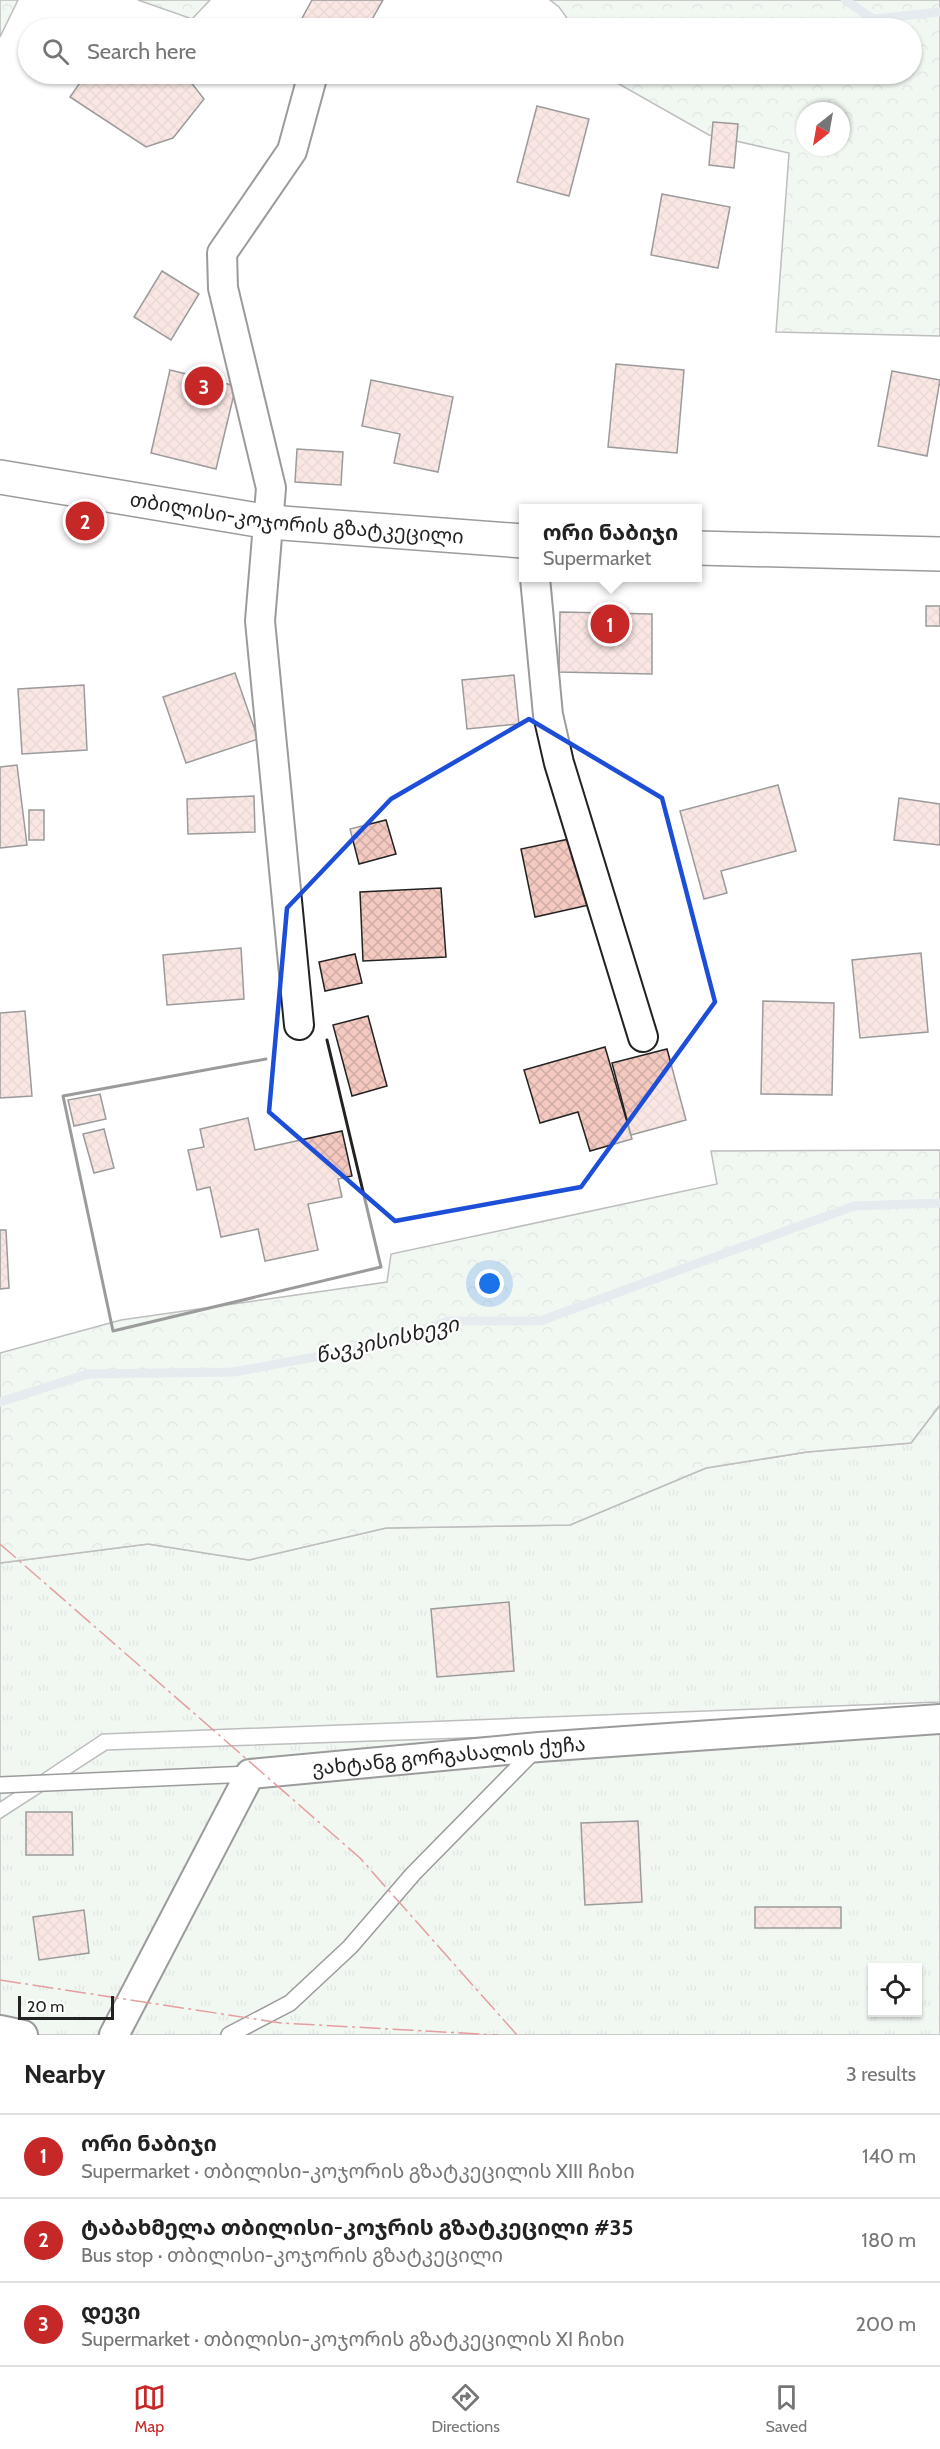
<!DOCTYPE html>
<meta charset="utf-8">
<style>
body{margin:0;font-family:Cabin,"Noto Sans Georgian",sans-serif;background:#f6f6f6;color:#222}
.controls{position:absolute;right:18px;bottom:18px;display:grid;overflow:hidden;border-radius:0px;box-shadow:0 2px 4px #0004}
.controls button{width:54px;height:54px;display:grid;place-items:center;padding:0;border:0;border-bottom:2px solid #e0e0e0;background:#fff;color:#222;font:30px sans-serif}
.compass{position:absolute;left:796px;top:102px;width:54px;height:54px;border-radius:50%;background:#fff;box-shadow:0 2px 4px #0004;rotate:211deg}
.scale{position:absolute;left:18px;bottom:15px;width:96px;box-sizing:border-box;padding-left:6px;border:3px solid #222;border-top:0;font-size:16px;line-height:21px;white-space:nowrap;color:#222;-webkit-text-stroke:4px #fff;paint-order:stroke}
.you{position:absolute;left:490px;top:1284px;width:21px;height:21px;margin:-15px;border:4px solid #fff;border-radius:50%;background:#1a73e8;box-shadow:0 0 0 9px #1a73e833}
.badge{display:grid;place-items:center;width:39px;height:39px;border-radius:50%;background:#c62828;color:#fff;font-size:20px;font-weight:700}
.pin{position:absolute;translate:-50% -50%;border:3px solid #fff;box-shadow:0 2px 6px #0006}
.popup{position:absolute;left:519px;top:504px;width:183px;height:78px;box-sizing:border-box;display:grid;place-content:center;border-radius:0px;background:#fff;filter:drop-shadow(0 2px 4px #0005);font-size:20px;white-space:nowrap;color:#767676}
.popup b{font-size:22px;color:#222}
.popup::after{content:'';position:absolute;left:50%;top:100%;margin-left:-12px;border:12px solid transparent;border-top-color:#fff}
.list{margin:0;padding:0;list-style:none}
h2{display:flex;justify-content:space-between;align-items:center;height:78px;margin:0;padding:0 24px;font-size:26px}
h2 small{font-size:20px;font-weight:400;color:#767676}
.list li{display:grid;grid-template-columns:39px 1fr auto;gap:18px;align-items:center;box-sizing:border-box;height:84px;padding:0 24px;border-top:2px solid #e0e0e0}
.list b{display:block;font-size:22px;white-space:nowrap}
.list p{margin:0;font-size:20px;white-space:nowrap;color:#767676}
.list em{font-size:20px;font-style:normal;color:#767676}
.icon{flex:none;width:33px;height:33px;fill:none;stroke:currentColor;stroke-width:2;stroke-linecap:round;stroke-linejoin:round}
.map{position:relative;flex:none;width:940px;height:2035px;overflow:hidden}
.search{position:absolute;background:#fff;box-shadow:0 2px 4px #0004;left:18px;right:18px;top:18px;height:66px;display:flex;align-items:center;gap:15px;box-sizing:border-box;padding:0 21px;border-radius:33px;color:#767676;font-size:22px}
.sheet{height:330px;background:#fff}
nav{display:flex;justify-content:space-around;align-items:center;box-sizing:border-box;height:84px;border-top:2px solid #e0e0e0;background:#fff;font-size:16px;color:#767676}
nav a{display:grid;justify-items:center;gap:3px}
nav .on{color:#c62828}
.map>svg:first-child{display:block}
.grass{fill:url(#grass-tufts);stroke:#6f6f6f;stroke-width:1.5;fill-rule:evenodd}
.forest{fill:url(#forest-crowns);stroke:#6f6f6f;stroke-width:1.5;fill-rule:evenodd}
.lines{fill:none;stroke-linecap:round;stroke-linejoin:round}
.stream{stroke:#c7d3dd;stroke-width:9}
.building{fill:url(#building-cross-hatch);stroke:#222;stroke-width:1.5}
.service-casing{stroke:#222;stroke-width:18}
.minor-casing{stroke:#222;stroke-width:32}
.secondary-casing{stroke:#222;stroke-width:36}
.service{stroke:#fff;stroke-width:15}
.minor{stroke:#fff;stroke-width:28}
.secondary{stroke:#fff;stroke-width:33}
.wall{stroke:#222;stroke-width:3}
.power{stroke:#c62828;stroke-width:1.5;stroke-dasharray:21 4.5 3 4.5;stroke-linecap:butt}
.marked{fill:none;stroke:#1d4ed8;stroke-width:4.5;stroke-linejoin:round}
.labels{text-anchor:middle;stroke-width:4.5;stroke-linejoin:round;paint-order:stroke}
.street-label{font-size:20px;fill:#222;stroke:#fff}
.water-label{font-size:21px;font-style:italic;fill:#222;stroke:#fff}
</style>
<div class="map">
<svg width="940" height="2035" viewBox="0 0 940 2035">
<defs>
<pattern id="grass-tufts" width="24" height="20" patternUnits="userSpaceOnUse" patternTransform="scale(1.5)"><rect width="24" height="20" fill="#e0efe3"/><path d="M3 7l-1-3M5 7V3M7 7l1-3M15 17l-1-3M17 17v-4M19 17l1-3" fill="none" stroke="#c0cdc2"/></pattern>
<pattern id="forest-crowns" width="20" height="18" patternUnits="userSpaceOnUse" patternTransform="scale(1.5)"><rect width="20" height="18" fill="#e0efe3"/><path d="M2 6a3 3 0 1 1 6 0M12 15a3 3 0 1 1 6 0" fill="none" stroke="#c0cdc2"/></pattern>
<pattern id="building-cross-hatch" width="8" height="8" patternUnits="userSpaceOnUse" patternTransform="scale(1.5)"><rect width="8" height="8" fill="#f3c9c0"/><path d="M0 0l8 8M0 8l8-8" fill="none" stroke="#d0aca5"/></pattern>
</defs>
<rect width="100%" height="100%" fill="#fff"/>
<g class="grass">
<path d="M940 1405V1702L102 1734 0 1802V1563L148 1544 249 1560 386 1528 570 1525 706 1468 807 1452 911 1443Z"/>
<path d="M940 1722V2035H0V1819L107 1750ZM872 1968H918V2012H872Z"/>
</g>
<g class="forest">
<path d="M0 0H18L0 37Z"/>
<path d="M138 0H210L192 19Z"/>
<path d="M550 0H940V336L776 332 789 153 709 135 610 79 607 74H912V28H574L559 7ZM805 111H841V147H805Z"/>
<path d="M940 1150V1405L911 1443 807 1452 706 1468 570 1525 386 1528 249 1560 148 1544 0 1563V1353L121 1320 387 1282 391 1254 717 1184 711 1151Z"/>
</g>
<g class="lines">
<g class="stream">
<path d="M845 0 873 19 940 12"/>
<path d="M0 1402 88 1374 234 1372 374 1346 449 1321H540L854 1206 940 1203"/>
</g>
</g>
<g class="building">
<path d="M312 0H383L367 28H312L300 22Z"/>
<path d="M86 74H142L156 83 179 74 190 81 204 99 173 138 146 147 70 97Z"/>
<path d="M537 106 589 119 569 196 517 182Z"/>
<path d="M713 122 738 124 734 168 709 165Z"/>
<path d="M662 194 730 207 718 268 651 255Z"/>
<path d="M162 271 199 294 171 340 134 317Z"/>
<path d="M616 364 684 370 677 453 608 447Z"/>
<path d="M170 370 236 386 216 469 151 453Z"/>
<path d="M892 371 940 380 927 456 878 446Z"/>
<path d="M371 380 453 397 438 472 394 463 400 434 362 426Z"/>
<path d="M297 449 343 452 341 485 295 482Z"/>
<rect x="926" y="606" width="14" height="20"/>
<path d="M560 612 652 614V674L559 672Z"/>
<path d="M235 673 258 739 186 763 163 697Z"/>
<path d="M514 675 519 724 467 729 462 680Z"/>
<path d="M84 685 87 750 22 754 18 689Z"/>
<path d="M17 765 27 845 0 848V767Z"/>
<path d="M778 785 796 851 721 871 727 893 704 899 680 811Z"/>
<path d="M254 796 255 832 188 834 187 799Z"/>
<path d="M899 798 940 804V845L894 840Z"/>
<rect x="29" y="810" width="15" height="30"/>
<path d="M386 820 396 854 359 864 350 829Z"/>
<path d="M574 838 589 905 535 917 521 849Z"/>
<path d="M441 888 446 957 363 961 360 892Z"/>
<path d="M241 948 244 999 167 1005 163 955Z"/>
<path d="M921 953 928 1032 860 1038 852 960Z"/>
<path d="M355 954 362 983 325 991 319 962Z"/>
<path d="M763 1001 834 1003 832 1095 761 1094Z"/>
<path d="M25 1011 32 1096 0 1098V1013Z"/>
<path d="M368 1016 387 1086 352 1096 333 1025Z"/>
<path d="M605 1047 632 1139 590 1151 578 1112 540 1123 524 1070Z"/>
<path d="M667 1049 686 1120 631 1135 612 1063Z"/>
<path d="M100 1094 106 1119 74 1126 68 1100Z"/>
<path d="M248 1118 255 1150 342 1131 352 1176 338 1179 342 1197 308 1204 318 1250 265 1261 258 1229 221 1237 210 1187 197 1190 188 1150 204 1147 200 1129Z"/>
<path d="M104 1129 114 1168 94 1173 83 1134Z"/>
<path d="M0 1230H6L9 1288 0 1289Z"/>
<path d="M509 1602 514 1671 437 1677 431 1609Z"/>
<path d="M26 1812H72L73 1855H26Z"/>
<path d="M638 1821 642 1902 585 1905 581 1823Z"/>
<rect x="755" y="1907" width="86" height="21"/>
<path d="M84 1910 89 1953 39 1960 33 1917Z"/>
</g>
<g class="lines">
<g class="service-casing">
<g id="service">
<path d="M0 1785 250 1774"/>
<path d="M229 2035 290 2003 350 1947 413 1874 536 1749"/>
</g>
</g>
<g class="minor-casing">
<g id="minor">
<path d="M535 578 548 715 559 763 643 1037"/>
<path d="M299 1025 260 621 271 488 223 288 222 253 292 151 313 74"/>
<path d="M0 2030 23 2035"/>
<path id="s1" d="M114 2035 250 1774 539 1747 940 1719"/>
</g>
</g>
<g class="secondary-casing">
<g id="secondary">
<path id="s2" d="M0 477 269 522 523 541"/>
<path d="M697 548 940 554"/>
</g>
</g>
<use href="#service" class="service"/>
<use href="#minor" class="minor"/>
<use href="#secondary" class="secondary"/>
<path class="wall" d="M266 1059 63 1096 113 1331 381 1267 327 1040"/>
<g class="power">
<path d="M0 1544 360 1858 517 2035"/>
<path d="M0 1980 281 2023 498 2035"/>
</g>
</g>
<path d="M0 0H940V2035H0ZM529 719 662 798 715 1002 581 1187 395 1221 269 1112 287 908 391 799Z" fill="#fff" fill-opacity=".55" fill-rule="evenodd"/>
<path class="marked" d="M529 719 662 798 715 1002 581 1187 395 1221 269 1112 287 908 391 799Z"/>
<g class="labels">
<g class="street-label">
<text dy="7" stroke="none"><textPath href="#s2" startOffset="300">თბილისი-კოჯორის გზატკეცილი</textPath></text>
<text dy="7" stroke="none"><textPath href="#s1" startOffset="494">ვახტანგ გორგასალის ქუჩა</textPath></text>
</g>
<g class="water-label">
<text transform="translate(387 1340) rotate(-13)" y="7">წავკისისხევი</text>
</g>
</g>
</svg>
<div class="controls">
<button><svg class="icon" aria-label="locate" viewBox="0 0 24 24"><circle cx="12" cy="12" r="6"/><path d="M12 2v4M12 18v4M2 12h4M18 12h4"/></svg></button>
</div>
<svg class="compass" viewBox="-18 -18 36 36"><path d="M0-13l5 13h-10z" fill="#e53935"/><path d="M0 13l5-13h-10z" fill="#767676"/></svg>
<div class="scale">20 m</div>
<div class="you"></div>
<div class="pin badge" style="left:610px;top:624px">1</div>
<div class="popup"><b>ორი ნაბიჯი</b>Supermarket</div>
<div class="pin badge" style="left:85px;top:521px">2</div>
<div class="pin badge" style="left:204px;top:386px">3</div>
<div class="search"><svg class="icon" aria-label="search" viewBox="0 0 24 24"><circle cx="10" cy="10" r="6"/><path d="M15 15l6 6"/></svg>Search here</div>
</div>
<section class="sheet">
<h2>Nearby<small>3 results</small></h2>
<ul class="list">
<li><span class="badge">1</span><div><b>ორი ნაბიჯი</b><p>Supermarket · თბილისი-კოჯორის გზატკეცილის XIII ჩიხი</p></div><em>140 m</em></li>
<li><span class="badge">2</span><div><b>ტაბახმელა თბილისი-კოჯრის გზატკეცილი #35</b><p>Bus stop · თბილისი-კოჯორის გზატკეცილი</p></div><em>180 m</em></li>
<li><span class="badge">3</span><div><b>დევი</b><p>Supermarket · თბილისი-კოჯორის გზატკეცილის XI ჩიხი</p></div><em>200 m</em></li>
</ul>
</section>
<nav>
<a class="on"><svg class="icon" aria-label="map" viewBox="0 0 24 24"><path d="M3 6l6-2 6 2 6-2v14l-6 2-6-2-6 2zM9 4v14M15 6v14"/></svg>Map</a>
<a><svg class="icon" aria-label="directions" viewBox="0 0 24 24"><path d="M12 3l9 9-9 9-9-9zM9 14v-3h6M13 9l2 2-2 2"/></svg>Directions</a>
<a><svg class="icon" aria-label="saved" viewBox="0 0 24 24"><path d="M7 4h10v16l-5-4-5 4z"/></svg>Saved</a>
</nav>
